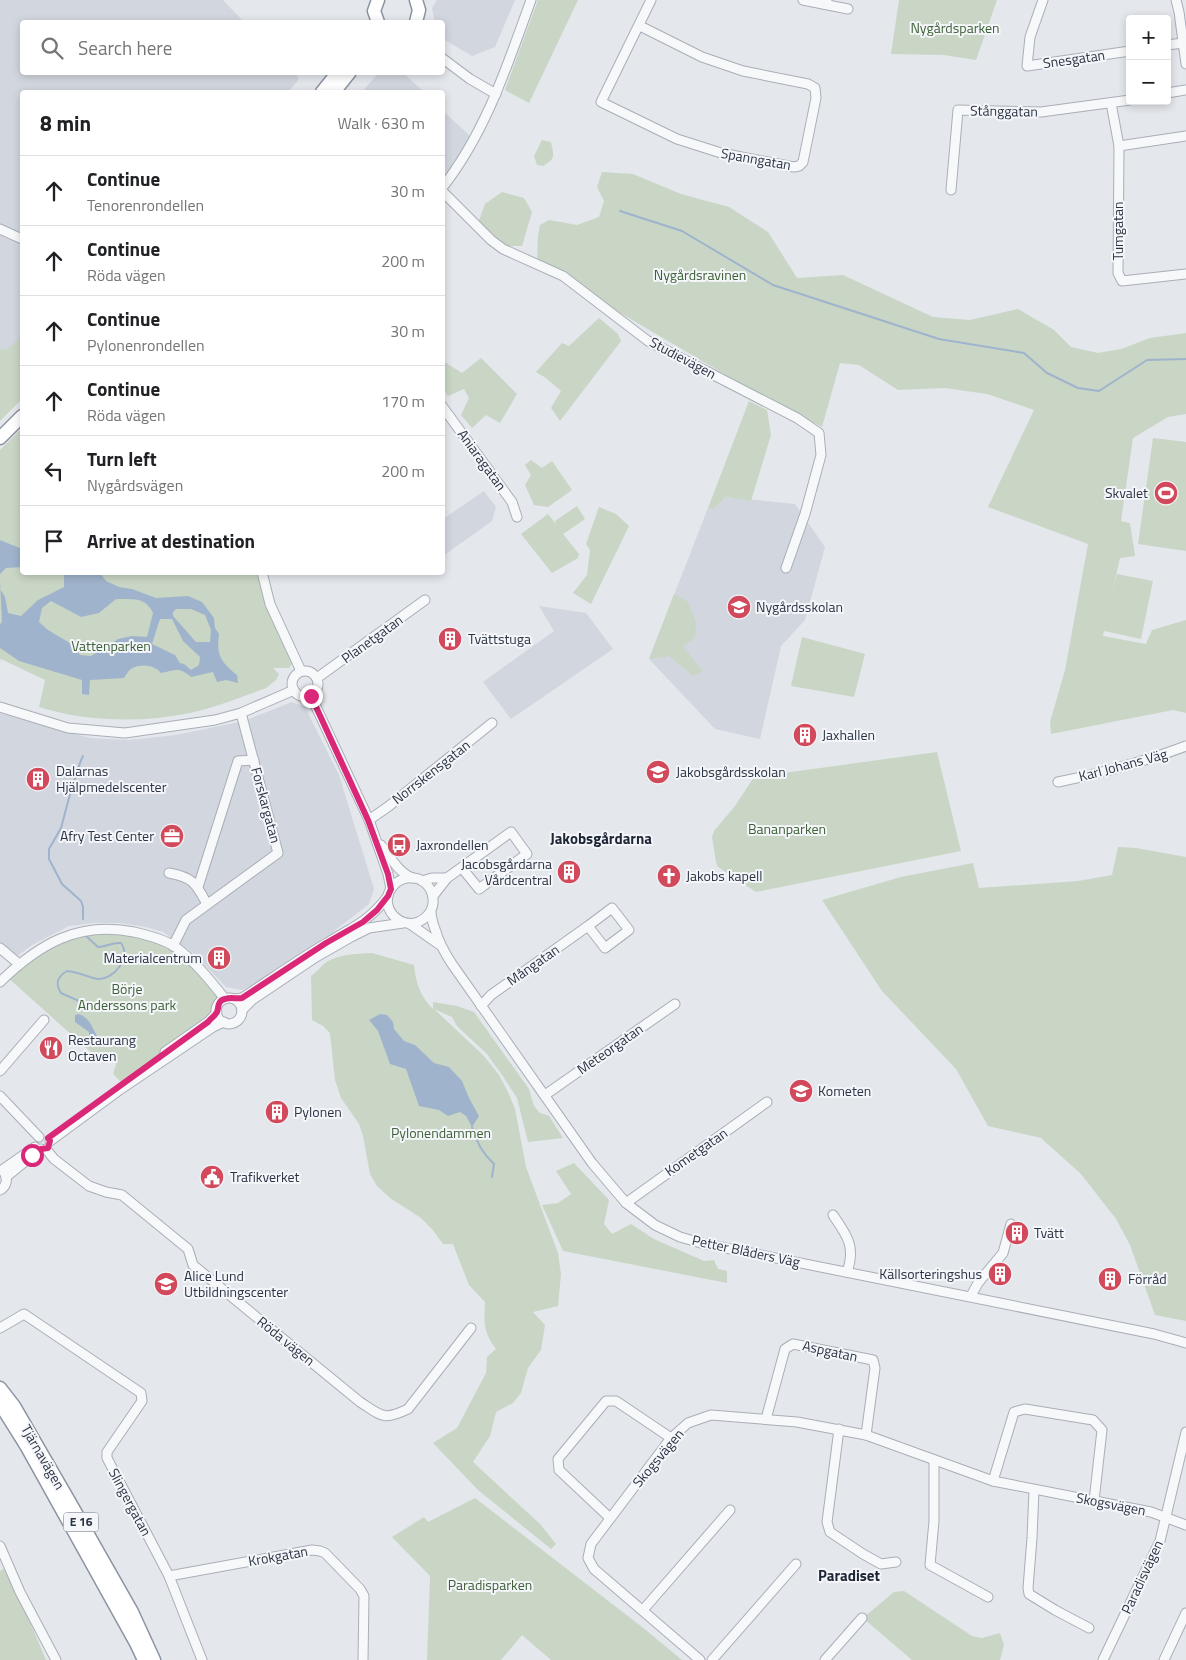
<!DOCTYPE html>
<meta charset="utf-8">
<style>
body{margin:0;font-family:"Titillium Web",sans-serif;background:#f2f2f2;color:#202124}
.controls{position:absolute;right:15px;top:15px;display:grid;overflow:hidden;border-radius:5px;box-shadow:0 2px 8px #0003}
.controls button{width:45px;height:45px;display:grid;place-items:center;padding:0;border:0;border-bottom:1px solid #e0e0e0;background:#fff;color:#202124;font:25px sans-serif}
.stop{position:absolute;width:15px;height:15px;margin:-11px;border:4px solid #db2777;border-radius:50%;background:#fff}
.stop.end{background:#db2777;border-color:#fff;box-shadow:0 1px 5px #0008}
.list{margin:0;padding:0;list-style:none}
h2{display:flex;justify-content:space-between;align-items:center;height:65px;margin:0;padding:0 20px;font-size:21px}
h2 small{font-size:16px;font-weight:400;color:#757577}
.list li{display:grid;grid-template-columns:32px 1fr auto;gap:15px;align-items:center;box-sizing:border-box;height:70px;padding:0 20px;border-top:1px solid #e0e0e0}
.list b{display:block;font-size:19px;white-space:nowrap}
.list p{margin:0;font-size:16px;white-space:nowrap;color:#757577}
.list em{font-size:16px;font-style:normal;color:#757577}
.icon{flex:none;width:28px;height:28px;fill:none;stroke:currentColor;stroke-width:2;stroke-linecap:round;stroke-linejoin:round}
.map{position:relative;flex:none;width:1186px;height:1660px;overflow:hidden}
.search{position:absolute;background:#fff;box-shadow:0 2px 8px #0003;left:20px;top:20px;width:425px;height:55px;display:flex;align-items:center;gap:12px;box-sizing:border-box;padding:0 18px;border-radius:5px;color:#757577;font-size:19px}
.panel{position:absolute;background:#fff;box-shadow:0 2px 8px #0003;left:20px;top:90px;width:425px;height:485px;border-radius:5px}
.map>svg:first-child{display:block}
.built{fill:#d2d6de}
.green{fill:#c9d6c5}
.water{fill:#9fb4cc;fill-rule:evenodd}
.lines{fill:none;stroke-linecap:round;stroke-linejoin:round}
.stream{stroke:#9fb4cc;stroke-width:2}
.minor-casing{stroke:#a9aeb7;stroke-width:11}
.highway-casing{stroke:#8b94a3;stroke-width:15}
.minor{stroke:#f7f8fa;stroke-width:9}
.highway{stroke:#fff;stroke-width:12}
.route{stroke:#db2777;stroke-width:6}
.labels{text-anchor:middle;stroke-width:4;stroke-linejoin:round;paint-order:stroke}
.shield{fill:#f4f6f9;stroke:#676e7b;stroke-width:1}
.shield-label{font-size:12px;font-weight:bold;fill:#2b3445}
.park-label{font-size:14px;fill:#3f6138;stroke:#f4f6f9}
.street-label{font-size:14px;fill:#2b3445;stroke:#f4f6f9}
.poi-label{font-size:14px;fill:#2b3445;stroke:#f4f6f9;text-anchor:start}
.neighbourhood-label{font-size:15px;font-weight:bold;fill:#1d2536;stroke:#f4f6f9}
</style>
<div class="map">
<svg width="1186" height="1660" viewBox="0 0 1186 1660">
<rect width="100%" height="100%" fill="#e4e7ec"/>
<g class="built">
<path d="M0 0H223L244 22H22V72H294L299 79 288 92H22V374L0 393Z"/>
<path d="M437 0H515L495 47 472 56 443 39 442 22H435L432 8Z"/>
<path d="M379 72 403 73 424 92H362Z"/>
<path d="M442 110 472 138 443 179H442Z"/>
<path d="M484 491 496 507 492 521 443 556V519Z"/>
<path d="M726 497 795 504 825 547 805 620 781 646 760 739 715 729 649 659 708 508H715Z"/>
<path d="M539 606 586 613 613 649 511 719 483 682 554 631Z"/>
<path d="M292 702 305 707 339 775 374 889 369 904 329 935 259 982 242 990 226 987 192 952 163 932 146 927 120 923H94L69 926 32 945 13 959 0 948V713L90 738 129 740 176 735 244 721Z"/>
</g>
<g class="green">
<path d="M538 0H578L529 103 505 90Z"/>
<path d="M899 0H997L976 60 944 55 891 54Z"/>
<path d="M542 140 551 142C554 157 556 158 543 166L537 165 534 156Z"/>
<path d="M602 172 633 174 681 194 729 207 768 232 797 278 843 275 933 317 970 320 1018 309 1054 330 1071 347 1098 353 1121 349 1150 338 1186 333V414L1168 417 1133 438 1121 521 1130 523 1135 556 1120 558 1112 594 1117 574 1153 581 1141 639 1104 631 1103 636 1146 644 1152 630 1186 620V713L1173 710 1051 734 1050 722 1065 670 1088 544 988 507 1034 410 987 394 945 388 898 390 859 365 840 363 822 427 753 391 617 311 560 272 537 261 538 236 540 225 549 220 577 225 599 217 604 201 597 187Z"/>
<path d="M502 192 524 198 532 212 522 246H508L487 230 479 220 485 204Z"/>
<path d="M599 318 618 334 621 341 560 421 551 408 561 391 546 378 536 372 562 343 569 346Z"/>
<path d="M22 336V399L0 421V348L6 350Z"/>
<path d="M481 358 517 394 500 423 486 415 472 428 461 415 469 398 464 389 448 396 443 389V361L462 373Z"/>
<path d="M749 401 767 410 771 435 751 501 726 497 715 508H708Z"/>
<path d="M22 428V572L259 573 267 602 292 664 289 668H273L279 674 276 680 266 688C241 697 216 707 190 713 141 723 86 722 39 707L45 680 1 659 0 661V450Z"/>
<path d="M1153 438 1186 442V551L1138 544Z"/>
<path d="M531 460 542 468 552 461 572 490 548 507 534 505 525 485 531 475 525 465Z"/>
<path d="M577 506 585 519 563 534 579 554 578 558 552 573 521 534 548 514 556 524 555 521Z"/>
<path d="M599 507 616 514 629 526 591 604 573 593 587 575 590 550 586 544Z"/>
<path d="M674 594 688 602 696 623 695 637 683 647 703 671 693 676 669 656 649 659Z"/>
<path d="M802 637 865 654 854 697 791 686Z"/>
<path d="M937 752 961 851 756 892 718 867 716 862 712 837 714 831 735 806 754 777Z"/>
<path d="M1118 847 1136 848 1186 857V1321L1155 1315 1130 1245 1116 1219 1081 1174 1041 1138 988 1126 956 1069 882 991 822 900 901 877 973 863 979 888 1078 881 1112 875Z"/>
<path d="M121 930 173 946 225 999 218 1005 217 1013 121 1082 113 1074 117 1061H101L6 976 71 933Z"/>
<path d="M372 953 414 965C416 983 420 996 433 1009V1002L457 1006 474 1012 529 1089 534 1106 540 1113 549 1116 563 1138 528 1142 517 1098 502 1075 487 1054 457 1026 452 1017 434 1009 484 1056 499 1075 508 1092 515 1109 526 1167 558 1253 561 1274 558 1306 533 1312 545 1325 541 1350 528 1368 521 1393 513 1403 496 1412 490 1436 473 1462 540 1524 556 1544 551 1549 478 1490 433 1443 457 1428 486 1373 487 1357 496 1349C483 1332 484 1322 485 1302L469 1285 453 1244H443L432 1229 421 1218 390 1198 377 1186 370 1174 363 1136 359 1124 341 1098 335 1080 330 1033 323 1026 312 1020 311 976C315 973 319 969 323 965 335 954 356 954 372 953Z"/>
<path d="M574 1163 609 1200 604 1224 612 1234 631 1224 654 1239 704 1261 714 1260 718 1269 727 1271V1283L563 1251 542 1205 558 1203 571 1194 556 1171Z"/>
<path d="M475 1498 642 1627 682 1660H551L522 1635 501 1660H427L430 1576 392 1537 424 1517 428 1522Z"/>
<path d="M5 1568 12 1580 46 1660H0V1571Z"/>
<path d="M904 1591 972 1636 982 1638 1000 1633 1004 1645 1000 1660H912L863 1618 894 1592Z"/>
</g>
<g class="water">
<path d="M0 540 22 549V567L6 568 0 574Z"/>
<path d="M61 573H100L106 581 119 587 132 589 156 598 188 596 202 602 214 618 215 628 219 634C216 655 221 662 237 675L238 683 226 680 217 682 213 672 191 677C178 666 175 671 161 673 155 665 140 663 131 669 128 671 126 675 124 678L90 680 89 695 82 694V680L19 661 0 648V625L2 621 0 582V589L5 597 8 613 21 616 38 600 64 587V574ZM116 599C133 600 145 596 153 613L147 637 132 636 118 639 91 656 80 655 73 645 48 630 39 622 42 608 51 601 81 617 99 613ZM176 609H191L205 615 211 630 210 642H196L173 616V612ZM160 619H172L183 641 200 657 199 665 191 670 184 664 180 663 175 655 152 644Z"/>
<path d="M79 1014C94 1020 92 1033 103 1044L100 1047 89 1039V1032L75 1022V1015Z"/>
<path d="M380 1014 387 1015 393 1022 394 1029 404 1041 415 1045 434 1063 449 1067 462 1081 469 1098 479 1116 472 1127 466 1116 460 1112 448 1116 439 1110 419 1106 406 1069 390 1064 378 1031 369 1020Z"/>
</g>
<g class="lines">
<g class="stream">
<path d="M620 211 682 231 773 285 939 339 1024 353 1047 373 1078 388 1099 391 1147 360 1186 359"/>
<path d="M83 756C78 765 78 774 73 783L61 828 49 849V859L62 884 81 901 83 907V919"/>
<path d="M86 936 98 947C106 947 112 942 121 943 132 958 113 980 98 979 87 977 78 972 67 971 57 977 55 984 61 993L97 1009"/>
<path d="M472 1127C476 1142 482 1153 494 1164L492 1177"/>
</g>
<g class="minor-casing">
<g id="minor">
<path d="M803 0 823 4 827 0"/>
<path d="M1043 0 1030 37 1027 66 1130 51"/>
<path d="M1176 0 1179 12 1186 64"/>
<path d="M823 4 848 9"/>
<path d="M640 26 702 57 743 71 808 84 815 88 816 98 803 162 799 166 794 167 721 153 677 139 601 102 651 0"/>
<path d="M1167 45 1183 43"/>
<path d="M442 58 470 79 496 94"/>
<path d="M1167 93 1186 90"/>
<path d="M1111 103 1119 146 1118 273 1122 281 1186 274"/>
<path d="M1119 146 1186 136"/>
<path d="M442 188C486 132 507 66 531 0"/>
<path d="M951 190 958 110 1041 112 1130 100"/>
<path d="M442 191 491 240 503 249 563 276 648 341 797 418 819 433 821 455 805 514 786 568"/>
<path d="M0 229 22 239"/>
<path d="M442 406 512 502 517 517"/>
<path d="M262 572 270 604 301 671"/>
<circle cx="305" cy="684" r="13"/>
<path d="M317 678 425 600"/>
<path d="M311 696 369 820 388 874 391 889"/>
<path d="M0 707 68 728 125 733 215 720 241 713 294 690"/>
<path d="M1058 782C1102 773 1144 762 1186 746"/>
<path d="M369 820 389 806 492 723"/>
<path d="M381 845C390 856 398 873 413 878"/>
<path d="M169 873C193 877 196 884 207 904"/>
<path d="M422 881 432 878H447"/>
<path d="M198 887 238 761 254 760"/>
<path d="M433 896 447 878 511 832 527 854 479 889 462 868"/>
<path d="M431 911C411 941 373 910 393 886 398 880 406 877 414 878 426 879 434 891 433 903 433 905 432 908 431 910 431 916 433 924 435 929 439 943 444 952 452 964L592 1163 626 1203 655 1225 680 1237 701 1243 1154 1334 1186 1343"/>
<path d="M410 924 440 945"/>
<path d="M173 946 186 920 278 853 241 713"/>
<path d="M0 948 19 964"/>
<path d="M0 982C39 944 78 921 134 932 147 935 163 939 174 946 194 960 210 980 225 999"/>
<circle cx="229" cy="1011" r="13"/>
<path d="M235 999 242 998C270 980 298 960 327 943 352 927 369 922 388 896"/>
<path d="M481 1006 491 995 588 926 605 948 629 930 612 908 588 926"/>
<path d="M242 1010 252 1000 316 957 351 937 369 928 403 923"/>
<path d="M165 1052 208 1022 217 1013"/>
<path d="M0 1071 44 1020"/>
<path d="M545 1095 675 1004"/>
<path d="M0 1096 39 1137"/>
<path d="M50 1141 118 1091 213 1027 224 1022"/>
<path d="M46 1149 54 1159 89 1186 106 1192 122 1195 188 1249 193 1265 360 1402C382 1416 383 1421 408 1409L471 1328"/>
<path d="M2 1170 35 1147"/>
<path d="M6 1177 33 1155 41 1149"/>
<path d="M0 1190C7 1186 8 1179 4 1172"/>
<path d="M626 1203 767 1102"/>
<path d="M833 1215C847 1235 856 1247 847 1272"/>
<path d="M971 1296 978 1283 1003 1253 1011 1224"/>
<path d="M0 1328 24 1314 141 1393 142 1401 107 1452V1458L169 1576 202 1660"/>
<path d="M766 1419 785 1349 793 1344 873 1360 875 1368 866 1435"/>
<path d="M839 1429 827 1522 830 1532 863 1554 881 1564 896 1562"/>
<path d="M934 1460V1521L930 1565 988 1597"/>
<path d="M993 1481 1014 1412 1025 1409 1093 1420 1102 1430 1094 1501"/>
<path d="M1034 1490 1032 1538 1028 1588 1029 1594 1055 1610 1089 1628"/>
<path d="M610 1518 559 1470 558 1459 606 1401H616L671 1438"/>
<path d="M0 1546 20 1592 56 1660"/>
<path d="M169 1576 312 1550 320 1551 325 1553 360 1589 364 1596 363 1660"/>
<path d="M643 1610 730 1510"/>
<path d="M700 1660 594 1569 588 1558 591 1544 671 1438 688 1423 711 1415 797 1422 866 1435 993 1481 1151 1512 1186 1525"/>
<path d="M712 1660 796 1564"/>
<path d="M825 1660 862 1618"/>
<path d="M1103 1660 1160 1541 1186 1432"/>
<path d="M1164 1660 1186 1613"/>
</g>
</g>
<g class="highway-casing">
<g id="highway">
<path d="M378 22 374 11 378 0"/>
<path d="M416 22 419 10 416 0"/>
<path d="M322 92 338 72"/>
<path d="M334 92 350 72"/>
<path d="M0 438 22 416"/>
<path d="M0 1388 14 1406 69 1501 132 1612 154 1660"/>
<path d="M0 1404 27 1447 136 1643 144 1660"/>
</g>
</g>
<use href="#minor" class="minor"/>
<use href="#highway" class="highway"/>
</g>
<g class="lines">
<path class="route" d="M32 1155 41 1149 48 1148 50 1141 48 1138 208 1022C210 1019 215 1016 217 1012 219 1007 217 1001 225 999 231 997 236 999 242 998L326 943 363 922 377 910 388 896 391 889 388 874 368 820 311 696"/>
</g>
<defs>
<g id="stadium-disc" transform="scale(1.25)"><circle r="9.5" fill="#d1495b" stroke="#f4f6f9"/><path d="M0-5a6.5 5 0 1 0 0 10a6.5 5 0 1 0 0-10ZM-3.5-1.8h7v3.6h-7Z" fill="#fff"/></g>
<g id="school-disc" transform="scale(1.25)"><circle r="9.5" fill="#d1495b" stroke="#f4f6f9"/><path d="M0-5L7-2L0 1L-7-2ZM-4 1L0 2.5L4 1V4Q0 6-4 4Z" fill="#fff"/></g>
<g id="building-disc" transform="scale(1.25)"><circle r="9.5" fill="#d1495b" stroke="#f4f6f9"/><path d="M-4-6H4V6H1V3H-1V6H-4ZM-2.5-4.3h1.7v1.8h-1.7ZM.8-4.3h1.7v1.8H.8ZM-2.5-1h1.7V.8h-1.7ZM.8-1h1.7V.8H.8Z" fill="#fff"/></g>
<g id="university-disc" transform="scale(1.25)"><circle r="9.5" fill="#d1495b" stroke="#f4f6f9"/><path d="M0-5L7-2L0 1L-7-2ZM-4 1L0 2.5L4 1V4Q0 6-4 4Z" fill="#fff"/></g>
<g id="office-disc" transform="scale(1.25)"><circle r="9.5" fill="#d1495b" stroke="#f4f6f9"/><path d="M-6-3h4V-5.5h4V-3h4V5H-6ZM-1-4.5V-3h2v-1.5ZM-6 0V1H6V0Z" fill="#fff"/></g>
<g id="bus-disc" transform="scale(1.25)"><circle r="9.5" fill="#d1495b" stroke="#f4f6f9"/><path d="M-5-6H5V4H4V6H2V4H-2V6H-4V4H-5ZM-3.5-4V0h7V-4ZM-3.5 1.2v1.5H-2V1.2ZM2 1.2v1.5H3.5V1.2Z" fill="#fff"/></g>
<g id="church-disc" transform="scale(1.25)"><circle r="9.5" fill="#d1495b" stroke="#f4f6f9"/><path d="M-1.2-6h2.4v3.5h3.3v2.4h-3.3V6h-2.4V-.1h-3.3v-2.4h3.3Z" fill="#fff"/></g>
<g id="restaurant-disc" transform="scale(1.25)"><circle r="9.5" fill="#d1495b" stroke="#f4f6f9"/><path d="M-5-6h1v4h1v-4h1v4h1v-4h1v5L-1.5 .5V6h-2V.5L-5-1ZM5-6V6H3V1.5H1.5Q1.5-4 5-6Z" fill="#fff"/></g>
<g id="civic-disc" transform="scale(1.25)"><circle r="9.5" fill="#d1495b" stroke="#f4f6f9"/><path d="M-.6-6.5H3V-4.5H.6V-3L4-1V1h2V6H-6V1h2V-1L-.6-3ZM-1.2 2.5V6h2.4V2.5Z" fill="#fff"/></g>
</defs>
<g fill-rule="evenodd">
<use href="#stadium-disc" x="1166" y="493"/>
<use href="#school-disc" x="739" y="607"/>
<use href="#building-disc" x="450" y="639"/>
<use href="#building-disc" x="805" y="735"/>
<use href="#university-disc" x="658" y="772"/>
<use href="#building-disc" x="38" y="779"/>
<use href="#office-disc" x="172" y="836"/>
<use href="#bus-disc" x="399" y="845"/>
<use href="#building-disc" x="569" y="872"/>
<use href="#church-disc" x="669" y="876"/>
<use href="#building-disc" x="219" y="958"/>
<use href="#restaurant-disc" x="51" y="1048"/>
<use href="#school-disc" x="801" y="1091"/>
<use href="#building-disc" x="277" y="1112"/>
<use href="#civic-disc" x="212" y="1177"/>
<use href="#building-disc" x="1017" y="1233"/>
<use href="#building-disc" x="1000" y="1274"/>
<use href="#building-disc" x="1110" y="1279"/>
<use href="#school-disc" x="166" y="1284"/>
</g>
<g class="labels">
<rect class="shield" x="63.5" y="1512.5" width="35" height="19" rx="4"/>
<g class="shield-label">
<text x="81" y="1526">E 16</text>
</g>
<g class="park-label">
<text x="955" y="33">Nygårdsparken</text>
<text x="700" y="280">Nygårdsravinen</text>
<text x="111" y="651">Vattenparken</text>
<text x="787" y="834">Bananparken</text>
<text x="127" y="994">Börje<tspan x="127" dy="16">Anderssons park</tspan></text>
<text x="441" y="1138">Pylonendammen</text>
<text x="490" y="1590">Paradisparken</text>
</g>
<g class="street-label">
<text transform="translate(1074 59) rotate(-8)" y="5">Snesgatan</text>
<text transform="translate(1004 111) rotate(1)" y="5">Stånggatan</text>
<text transform="translate(756 159) rotate(10)" y="5">Spanngatan</text>
<text transform="translate(1118 231) rotate(-90)" y="5">Tumgatan</text>
<text transform="translate(683 358) rotate(28)" y="5">Studievägen</text>
<text transform="translate(482 460) rotate(54)" y="5">Aniaragatan</text>
<text transform="translate(372 639) rotate(-36)" y="5">Planetgatan</text>
<text transform="translate(1123 765) rotate(-15)" y="5">Karl Johans Väg</text>
<text transform="translate(431 772) rotate(-38)" y="5">Norrskensgatan</text>
<text transform="translate(266 805) rotate(75)" y="5">Forskargatan</text>
<text transform="translate(533 965) rotate(-35)" y="5">Mångatan</text>
<text transform="translate(610 1049) rotate(-35)" y="5">Meteorgatan</text>
<text transform="translate(696 1152) rotate(-35)" y="5">Kometgatan</text>
<text transform="translate(746 1251) rotate(12)" y="5">Petter Blåders Väg</text>
<text transform="translate(286 1341) rotate(39)" y="5">Röda vägen</text>
<text transform="translate(830 1351) rotate(12)" y="5">Aspgatan</text>
<text transform="translate(43 1457) rotate(60)" y="5">Tjärnavägen</text>
<text transform="translate(658 1458) rotate(-50)" y="5">Skogsvägen</text>
<text transform="translate(130 1502) rotate(62)" y="5">Slingergatan</text>
<text transform="translate(1111 1504) rotate(11)" y="5">Skogsvägen</text>
<text transform="translate(278 1556) rotate(-10)" y="5">Krokgatan</text>
<text transform="translate(1142 1577) rotate(-65)" y="5">Paradisvägen</text>
</g>
<g class="poi-label">
<text x="1148" y="498" text-anchor="end">Skvalet</text>
<text x="756" y="612">Nygårdsskolan</text>
<text x="468" y="644">Tvättstuga</text>
<text x="822" y="740">Jaxhallen</text>
<text x="56" y="776">Dalarnas<tspan x="56" dy="16">Hjälpmedelscenter</tspan></text>
<text x="676" y="777">Jakobsgårdsskolan</text>
<text x="154" y="841" text-anchor="end">Afry Test Center</text>
<text x="416" y="850">Jaxrondellen</text>
<text x="552" y="869" text-anchor="end">Jacobsgårdarna<tspan x="552" dy="16">Vårdcentral</tspan></text>
<text x="686" y="881">Jakobs kapell</text>
<text x="202" y="963" text-anchor="end">Materialcentrum</text>
<text x="68" y="1045">Restaurang<tspan x="68" dy="16">Octaven</tspan></text>
<text x="818" y="1096">Kometen</text>
<text x="294" y="1117">Pylonen</text>
<text x="230" y="1182">Trafikverket</text>
<text x="1034" y="1238">Tvätt</text>
<text x="982" y="1279" text-anchor="end">Källsorteringshus</text>
<text x="184" y="1281">Alice Lund<tspan x="184" dy="16">Utbildningscenter</tspan></text>
<text x="1128" y="1284">Förråd</text>
</g>
<g class="neighbourhood-label">
<text x="601" y="844">Jakobsgårdarna</text>
<text x="849" y="1581">Paradiset</text>
</g>
</g>
</svg>
<div class="controls">
<button>+</button>
<button>−</button>
</div>
<div class="stop" style="left:32px;top:1155px"></div>
<div class="stop end" style="left:311px;top:696px"></div>
<div class="search"><svg class="icon" aria-label="search" viewBox="0 0 24 24"><circle cx="10" cy="10" r="6"/><path d="M15 15l6 6"/></svg>Search here</div>
<section class="panel">
<h2>8 min<small>Walk · 630 m</small></h2>
<ul class="list">
<li><svg class="icon" aria-label="ahead" viewBox="0 0 24 24"><path d="M12 20V5M6 11l6-6 6 6"/></svg><div><b>Continue</b><p>Tenorenrondellen</p></div><em>30 m</em></li>
<li><svg class="icon" aria-label="ahead" viewBox="0 0 24 24"><path d="M12 20V5M6 11l6-6 6 6"/></svg><div><b>Continue</b><p>Röda vägen</p></div><em>200 m</em></li>
<li><svg class="icon" aria-label="ahead" viewBox="0 0 24 24"><path d="M12 20V5M6 11l6-6 6 6"/></svg><div><b>Continue</b><p>Pylonenrondellen</p></div><em>30 m</em></li>
<li><svg class="icon" aria-label="ahead" viewBox="0 0 24 24"><path d="M12 20V5M6 11l6-6 6 6"/></svg><div><b>Continue</b><p>Röda vägen</p></div><em>170 m</em></li>
<li><svg class="icon" aria-label="left" viewBox="0 0 24 24"><path d="M17 20v-9H6M10 6l-5 5 5 5"/></svg><div><b>Turn left</b><p>Nygårdsvägen</p></div><em>200 m</em></li>
<li><svg class="icon" aria-label="arrive" viewBox="0 0 24 24"><path d="M6 21V4h12l-3 4 3 4H6"/></svg><div><b>Arrive at destination</b></div></li>
</ul>
</section>
</div>
